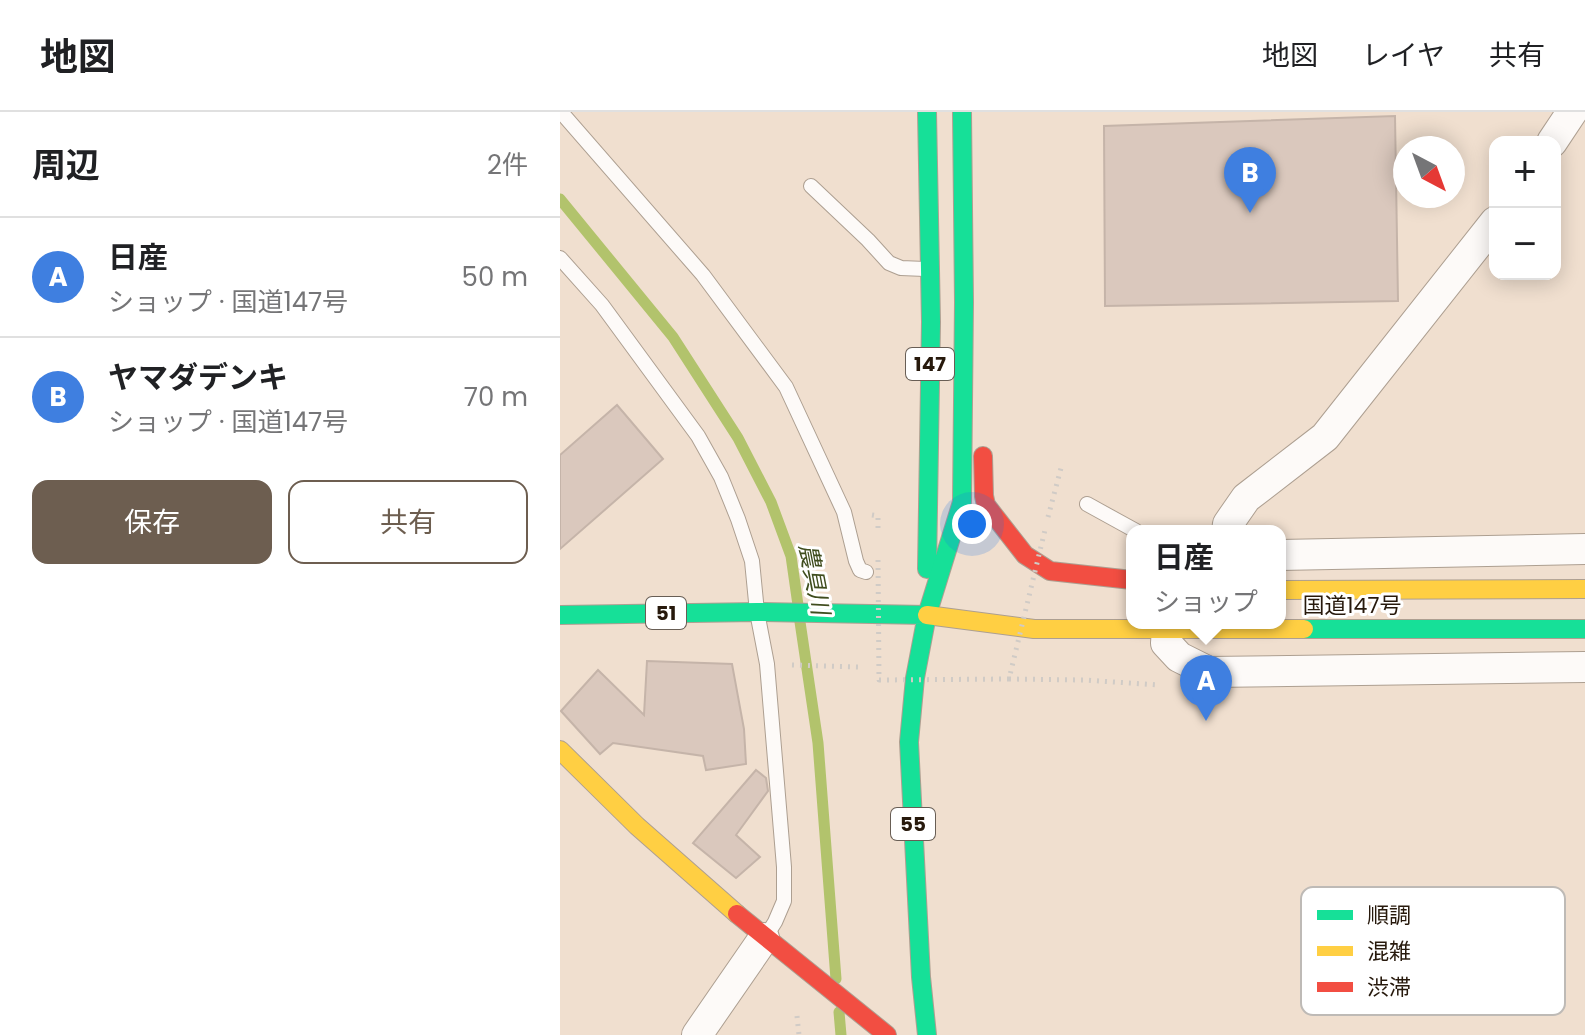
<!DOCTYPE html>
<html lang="ja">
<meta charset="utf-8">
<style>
body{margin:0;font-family:Poppins,"Noto Sans JP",sans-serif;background:#f6f6f6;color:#202124}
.controls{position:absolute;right:24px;top:24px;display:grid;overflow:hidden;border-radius:16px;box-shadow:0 4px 20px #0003}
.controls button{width:72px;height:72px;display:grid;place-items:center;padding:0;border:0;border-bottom:2px solid #e0e0e0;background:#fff;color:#202124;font:40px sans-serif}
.compass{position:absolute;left:833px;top:24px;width:72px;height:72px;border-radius:50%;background:#fff;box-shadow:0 4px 20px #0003;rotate:139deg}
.you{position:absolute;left:412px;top:412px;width:28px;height:28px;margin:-20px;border:6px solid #fff;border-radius:50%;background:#1a73e8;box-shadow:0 0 0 12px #1a73e833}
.badge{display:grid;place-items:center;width:52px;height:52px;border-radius:50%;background:#6d5e50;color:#fff;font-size:26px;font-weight:700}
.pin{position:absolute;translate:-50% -66px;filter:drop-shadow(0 2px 4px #0008)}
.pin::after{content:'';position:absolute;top:42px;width:28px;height:24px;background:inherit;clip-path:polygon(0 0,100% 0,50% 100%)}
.popup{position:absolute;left:566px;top:413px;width:160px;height:104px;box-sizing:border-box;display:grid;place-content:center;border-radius:16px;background:#fff;filter:drop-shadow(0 2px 6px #0005);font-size:26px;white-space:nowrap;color:#757577}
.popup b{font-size:30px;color:#202124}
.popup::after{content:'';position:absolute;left:50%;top:100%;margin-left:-16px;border:16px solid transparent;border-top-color:#fff}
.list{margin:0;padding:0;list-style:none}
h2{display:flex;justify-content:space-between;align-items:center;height:104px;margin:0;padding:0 32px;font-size:34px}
h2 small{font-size:26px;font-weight:400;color:#757577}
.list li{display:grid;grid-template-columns:52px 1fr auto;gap:24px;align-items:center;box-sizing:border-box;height:120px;padding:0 32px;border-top:2px solid #e0e0e0}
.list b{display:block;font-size:30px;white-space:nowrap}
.list p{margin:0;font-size:26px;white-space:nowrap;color:#757577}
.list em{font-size:26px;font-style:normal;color:#757577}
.actions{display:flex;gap:16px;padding:24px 32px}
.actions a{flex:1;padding:18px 0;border:2px solid #6d5e50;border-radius:16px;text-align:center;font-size:28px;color:#6d5e50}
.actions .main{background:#6d5e50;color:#fff}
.map{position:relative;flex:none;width:1025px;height:923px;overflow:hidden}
header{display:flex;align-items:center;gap:48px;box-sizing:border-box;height:112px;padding:0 40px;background:#fff;border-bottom:2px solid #e0e0e0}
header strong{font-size:38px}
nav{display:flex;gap:44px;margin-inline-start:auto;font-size:28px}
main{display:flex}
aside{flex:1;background:#fff}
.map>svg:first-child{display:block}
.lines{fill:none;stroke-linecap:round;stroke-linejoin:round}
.stream{stroke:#b2c36c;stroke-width:11}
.building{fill:#dac8bd;stroke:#c5b4a9;stroke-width:2}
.lane-casing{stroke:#ad9f91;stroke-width:16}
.street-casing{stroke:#ad9f91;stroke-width:32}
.fast-casing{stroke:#ad9f91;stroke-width:20}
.slow-casing{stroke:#ad9f91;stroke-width:20}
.jam-casing{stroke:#ad9f91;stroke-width:20}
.path{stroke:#d0cbc6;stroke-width:5;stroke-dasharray:2 6;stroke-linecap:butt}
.lane{stroke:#fdfaf8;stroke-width:14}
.street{stroke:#fdfaf8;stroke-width:30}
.fast{stroke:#16e098;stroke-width:18}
.slow{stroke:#ffcf43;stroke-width:18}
.jam{stroke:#f24e42;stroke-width:18}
.path-bridge{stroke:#d0cbc6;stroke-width:5;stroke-dasharray:2 6;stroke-linecap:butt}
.labels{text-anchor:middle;stroke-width:6;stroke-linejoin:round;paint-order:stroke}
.shield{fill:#fff;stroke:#685e55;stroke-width:2}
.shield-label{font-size:20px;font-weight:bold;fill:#27190c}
.street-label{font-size:22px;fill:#27190c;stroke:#fff}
.water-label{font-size:24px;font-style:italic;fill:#3f4d1e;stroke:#fff}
.key{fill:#fff;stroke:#bebab6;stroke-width:2}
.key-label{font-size:22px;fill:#27190c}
</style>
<header>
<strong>地図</strong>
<nav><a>地図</a><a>レイヤ</a><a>共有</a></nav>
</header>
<main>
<aside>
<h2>周辺<small>2件</small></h2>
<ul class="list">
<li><span class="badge" style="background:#3f7fe0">A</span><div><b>日産</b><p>ショップ · 国道147号</p></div><em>50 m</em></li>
<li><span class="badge" style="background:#3f7fe0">B</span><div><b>ヤマダデンキ</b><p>ショップ · 国道147号</p></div><em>70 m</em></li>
</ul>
<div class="actions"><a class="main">保存</a><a>共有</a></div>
</aside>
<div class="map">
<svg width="1025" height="923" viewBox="0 0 1025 923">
<rect width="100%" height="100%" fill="#f0dfcf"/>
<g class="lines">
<g class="stream">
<path d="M0 87 113 225 178 326 211 390 231 444 238 493"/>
<path d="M240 510 258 631 276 867"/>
<path d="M279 900 281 923"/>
</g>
</g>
<g class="building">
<path d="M835 4 838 189 545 194 544 14Z"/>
<path d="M57 293 103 347 0 437V343Z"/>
<path d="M87 549 172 552 184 617 186 652 146 658 143 644 53 631 40 642 1 599 38 558 84 603Z"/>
<path d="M196 658 206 666 208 679 176 723 200 745 176 766 133 731Z"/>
</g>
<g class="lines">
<g class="lane-casing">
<g id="lane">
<path d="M1 0 143 163 226 275 284 400 296 449 300 458 306 460"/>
<path d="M251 74 308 128 329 151 341 156 365 157"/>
<path d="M0 146 42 193 138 324 161 365 178 407 192 449 197 500 207 552 224 755V789L215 810 206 824"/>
<path d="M527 392 576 419"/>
</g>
</g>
<g class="street-casing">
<g id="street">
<path d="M992 30 1012 0"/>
<path d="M667 419 668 412 686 386 765 325 935 110"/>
<path d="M720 443 1025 437"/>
<path d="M607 516 606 531 619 545 649 560 1025 555"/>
<path d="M137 923 204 826"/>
</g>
</g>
<g class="fast-casing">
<g id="fast">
<path d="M367 0 371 210 367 457"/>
<path d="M0 503 197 500 367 503 355 566 349 630 361 865 367 923"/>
<path d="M367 503 402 390 404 190 402 0"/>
<path d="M744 517H1025"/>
</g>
</g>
<g class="slow-casing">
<g id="slow">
<path d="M720 478 1025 477"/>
<path d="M367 503 474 517H744"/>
<path d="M0 638 77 714 177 802"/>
</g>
</g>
<g class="jam-casing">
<g id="jam">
<path d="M423 344 424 384 426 393 465 443 490 459 572 468"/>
<path d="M177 802 327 923"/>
</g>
</g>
<g class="path">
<path d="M312 403 318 404V419"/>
<path d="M488 405 501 356"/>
<path d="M232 553 299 555"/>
<path d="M449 567 524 568 599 573"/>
<path d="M237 904 239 923"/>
</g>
<use href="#lane" class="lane"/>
<use href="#street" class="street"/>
<use href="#fast" class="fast"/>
<use href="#slow" class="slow"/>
<use href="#jam" class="jam"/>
<path class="path-bridge" d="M318 448 319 568 449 567 485 418"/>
</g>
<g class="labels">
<g class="shield">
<rect x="346" y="236" width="48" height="32" rx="6"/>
<rect x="86" y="485" width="40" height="32" rx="6"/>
<rect x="331" y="696" width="44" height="32" rx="6"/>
</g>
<g class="shield-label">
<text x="370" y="259">147</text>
<text x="106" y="508">51</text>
<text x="353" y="719">55</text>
</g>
<g class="street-label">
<text x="792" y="501">国道147号</text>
</g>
<g class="water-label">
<text transform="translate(254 467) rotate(79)" y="8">農具川</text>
</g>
</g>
<rect x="741" y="775" width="264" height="128" rx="12" class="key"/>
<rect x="757" y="798" width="36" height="10" fill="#16e098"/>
<rect x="757" y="834" width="36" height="10" fill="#ffcf43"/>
<rect x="757" y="870" width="36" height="10" fill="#f24e42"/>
<g class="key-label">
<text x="807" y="811">順調</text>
<text x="807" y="847">混雑</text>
<text x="807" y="883">渋滞</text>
</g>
</svg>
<div class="controls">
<button>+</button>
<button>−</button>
</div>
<svg class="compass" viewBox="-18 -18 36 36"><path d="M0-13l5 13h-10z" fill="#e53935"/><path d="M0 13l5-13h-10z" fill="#757577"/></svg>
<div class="you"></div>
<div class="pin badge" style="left:646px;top:609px;background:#3f7fe0">A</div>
<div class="popup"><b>日産</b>ショップ</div>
<div class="pin badge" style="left:690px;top:101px;background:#3f7fe0">B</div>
</div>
</main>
